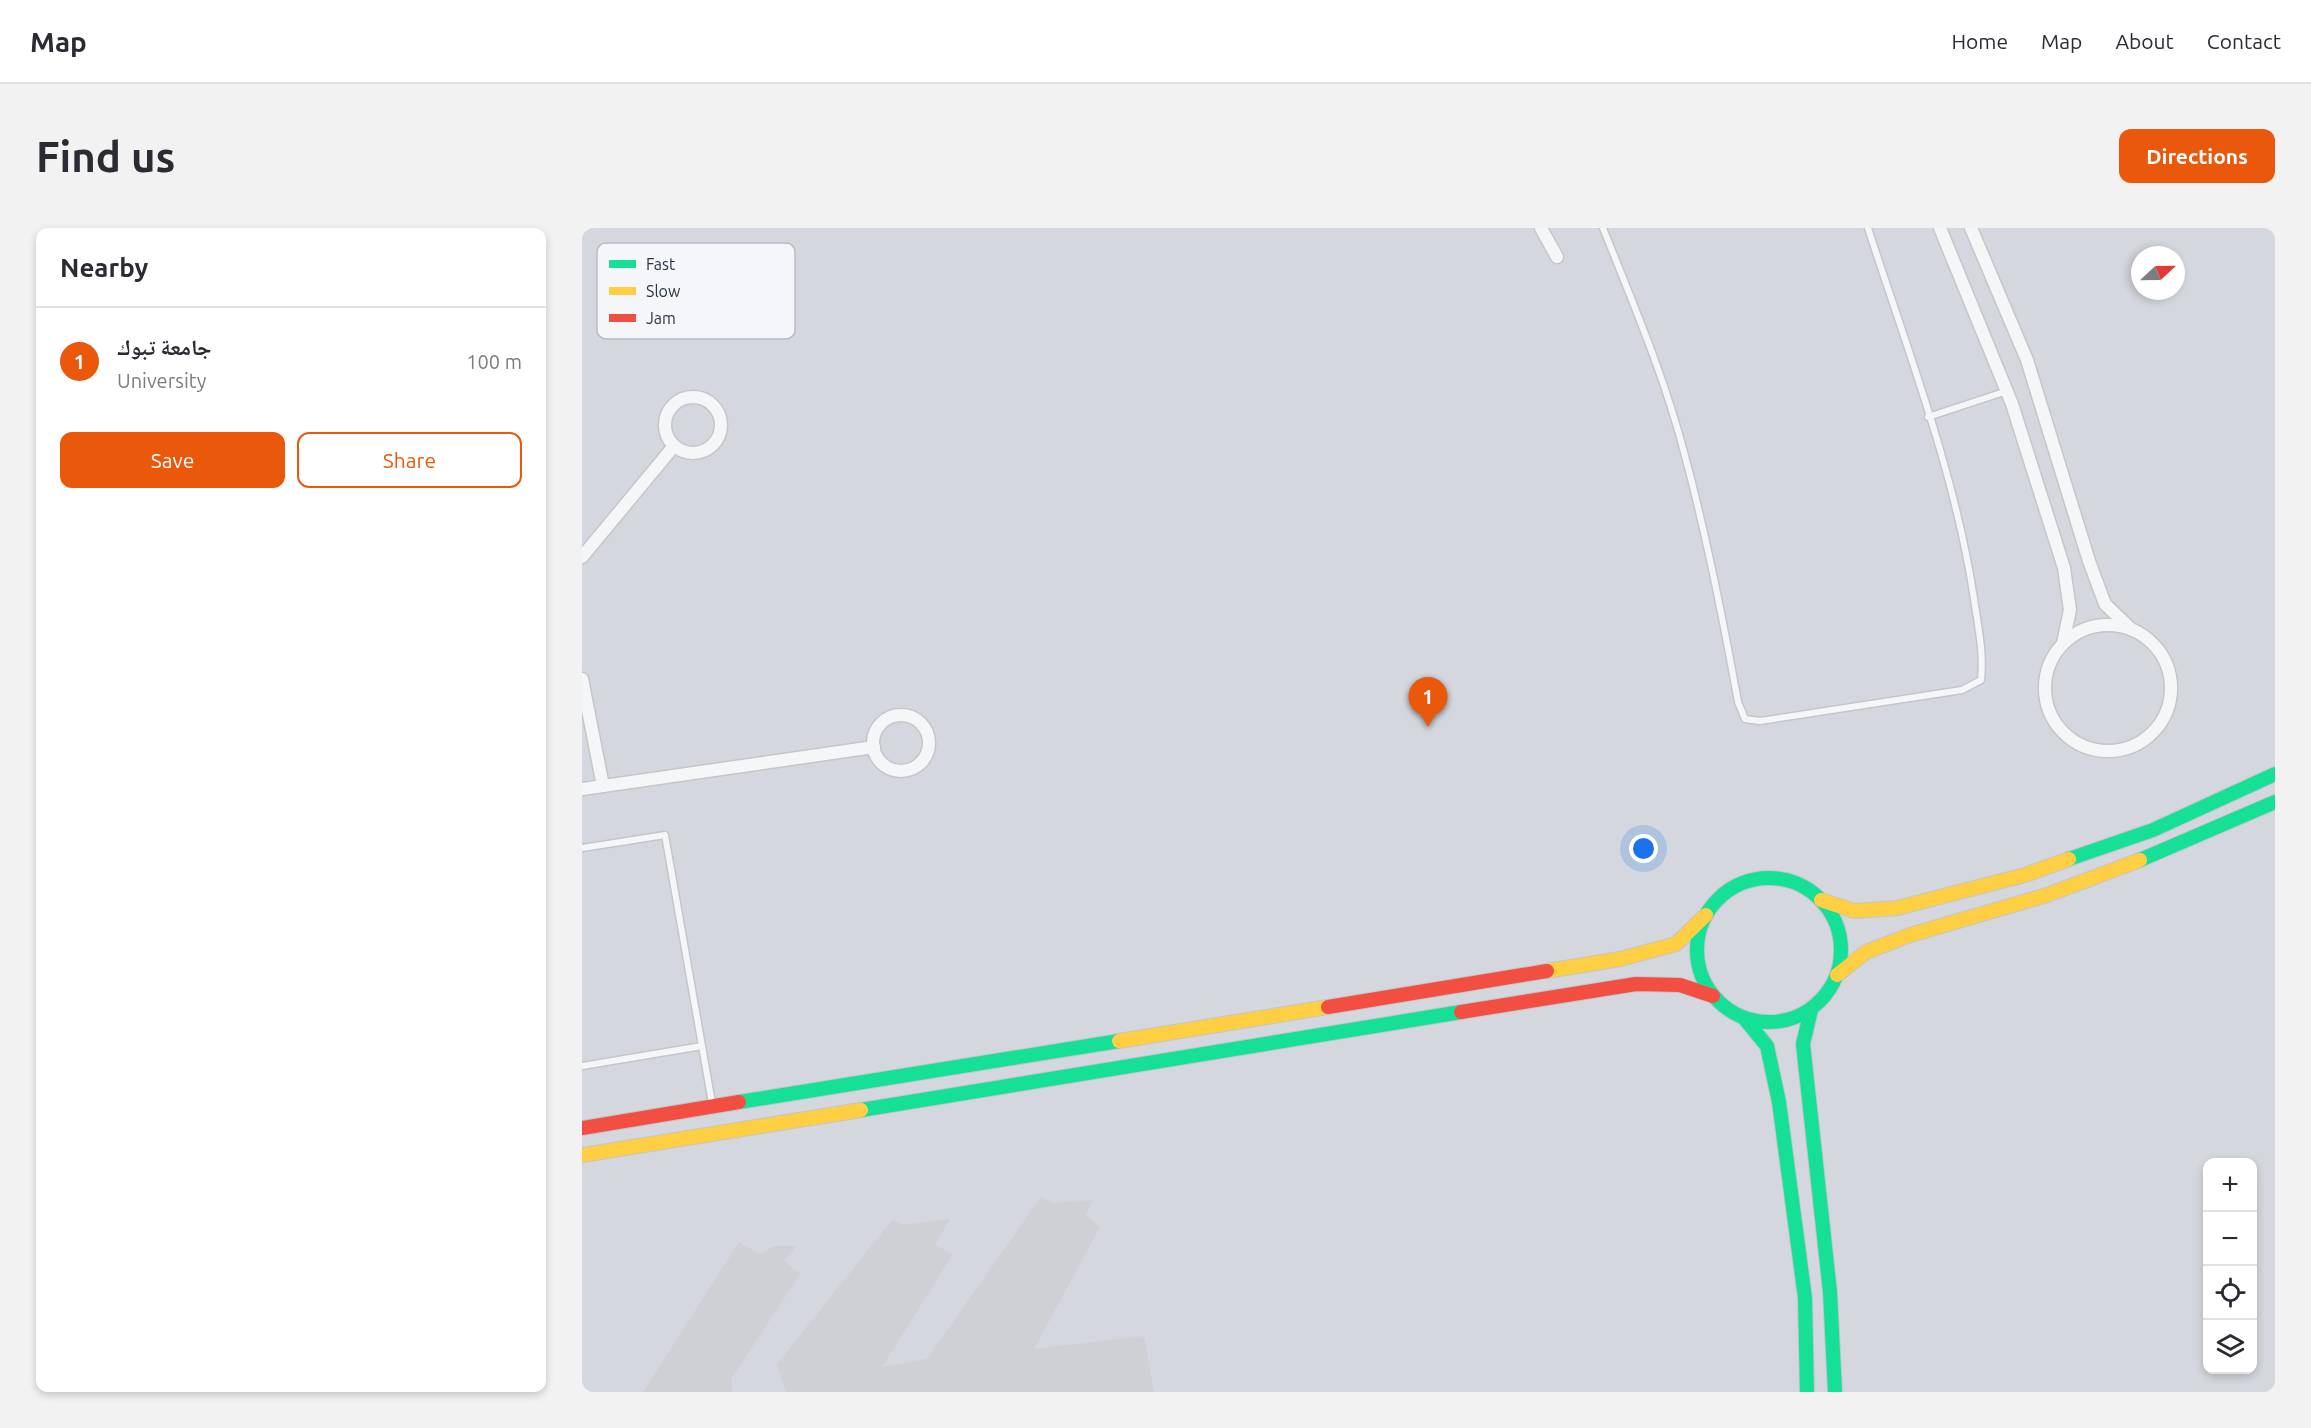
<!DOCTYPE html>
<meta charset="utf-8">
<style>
body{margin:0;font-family:Ubuntu,"Noto Naskh Arabic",sans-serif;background:#f2f2f3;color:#2b2b33}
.controls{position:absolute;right:18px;bottom:18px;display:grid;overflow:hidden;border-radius:12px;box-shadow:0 3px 9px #0003}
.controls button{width:54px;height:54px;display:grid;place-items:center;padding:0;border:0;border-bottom:2px solid #e1e1e2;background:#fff;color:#2b2b33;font:30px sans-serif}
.compass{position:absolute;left:1549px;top:18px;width:54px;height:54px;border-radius:50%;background:#fff;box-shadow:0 3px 9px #0003;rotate:68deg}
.you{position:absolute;left:1062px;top:621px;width:21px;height:21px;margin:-15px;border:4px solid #fff;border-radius:50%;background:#1a73e8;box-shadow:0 0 0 9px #1a73e833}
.badge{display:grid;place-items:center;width:39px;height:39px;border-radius:50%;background:#ea580c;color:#fff;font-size:20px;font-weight:700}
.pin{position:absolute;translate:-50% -50px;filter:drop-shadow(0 2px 3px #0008)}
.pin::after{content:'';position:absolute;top:32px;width:21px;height:18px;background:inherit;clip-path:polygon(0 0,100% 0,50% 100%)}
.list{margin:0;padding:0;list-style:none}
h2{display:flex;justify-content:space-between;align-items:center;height:78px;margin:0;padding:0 24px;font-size:26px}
h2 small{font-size:20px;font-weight:400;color:#7c7c81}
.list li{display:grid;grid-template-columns:39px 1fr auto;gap:18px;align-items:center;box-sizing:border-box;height:108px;padding:0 24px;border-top:2px solid #e1e1e2}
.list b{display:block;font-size:22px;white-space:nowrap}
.list p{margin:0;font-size:20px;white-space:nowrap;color:#7c7c81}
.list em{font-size:20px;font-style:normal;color:#7c7c81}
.actions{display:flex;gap:12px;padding:18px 24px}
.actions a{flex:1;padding:14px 0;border:2px solid #ea580c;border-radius:12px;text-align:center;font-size:21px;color:#ea580c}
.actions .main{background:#ea580c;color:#fff}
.icon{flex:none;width:33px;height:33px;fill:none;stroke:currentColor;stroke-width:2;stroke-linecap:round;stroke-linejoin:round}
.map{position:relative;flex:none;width:1693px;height:1164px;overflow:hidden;border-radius:12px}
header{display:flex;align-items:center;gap:36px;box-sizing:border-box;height:84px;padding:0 30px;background:#fff;border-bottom:2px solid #e1e1e2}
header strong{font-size:28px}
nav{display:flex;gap:33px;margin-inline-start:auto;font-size:21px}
.intro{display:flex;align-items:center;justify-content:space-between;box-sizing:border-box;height:144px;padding:0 36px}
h1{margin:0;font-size:42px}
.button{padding:15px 27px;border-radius:12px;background:#ea580c;color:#fff;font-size:21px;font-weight:700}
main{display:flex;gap:36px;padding:0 36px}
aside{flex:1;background:#fff;border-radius:12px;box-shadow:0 3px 9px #0003}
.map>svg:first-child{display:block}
.built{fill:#d4d7dd;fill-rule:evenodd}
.building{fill:#ced0d3}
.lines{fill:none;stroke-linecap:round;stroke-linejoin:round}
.lane-casing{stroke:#c4c6c8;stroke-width:9}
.street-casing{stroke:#c4c6c8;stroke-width:15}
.fast-casing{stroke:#c4c6c8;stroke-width:16}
.slow-casing{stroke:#c4c6c8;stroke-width:16}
.jam-casing{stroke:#c4c6c8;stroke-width:16}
.lane{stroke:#f5f6f7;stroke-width:6}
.street{stroke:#f5f6f7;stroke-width:12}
.fast{stroke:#16e098;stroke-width:14}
.slow{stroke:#ffcf43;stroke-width:14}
.jam{stroke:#f24e42;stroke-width:14}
.key{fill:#f4f6f9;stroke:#b8bcc3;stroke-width:1.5}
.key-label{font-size:16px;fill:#2b3445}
</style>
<header>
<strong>Map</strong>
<nav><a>Home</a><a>Map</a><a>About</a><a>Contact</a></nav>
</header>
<div class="intro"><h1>Find us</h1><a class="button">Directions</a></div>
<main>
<aside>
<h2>Nearby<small></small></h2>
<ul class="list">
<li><span class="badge">1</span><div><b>جامعة تبوك</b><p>University</p></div><em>100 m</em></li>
</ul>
<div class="actions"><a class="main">Save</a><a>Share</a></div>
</aside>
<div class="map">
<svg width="1693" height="1164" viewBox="0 0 1693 1164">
<rect width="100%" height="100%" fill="#e6e8ea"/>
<path class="built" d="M0 0H1693V1164H0ZM1558 27H1594V63H1558ZM1626 934H1670V1142H1626Z"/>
<g class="building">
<path d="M459 969 471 975 511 972 504 987 518 999 452 1121 562 1108 572 1164H204L195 1136 310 992 321 997 368 991 353 1017 371 1026 300 1139 345 1131Z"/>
<path d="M157 1014 178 1026 192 1018H214L202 1033 218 1046 149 1151 150 1164H61Z"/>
</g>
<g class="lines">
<g class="lane-casing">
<g id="lane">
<path d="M1021 0C1051 75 1083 150 1103 228 1125 309 1141 391 1156 474L1163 491 1178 493 1380 462 1399 452C1402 425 1396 398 1392 371 1373 244 1325 121 1286 0"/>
<path d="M1346 189 1425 163"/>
<path d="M0 620 83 607 130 875"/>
<path d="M0 838 120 818"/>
</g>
</g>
<g class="street-casing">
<g id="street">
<path d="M959 0 975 29"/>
<path d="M1358 0 1430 176 1482 340 1488 382 1481 415"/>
<path d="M1389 0 1445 132 1507 333 1523 376 1550 402"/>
<circle cx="111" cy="197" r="28"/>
<path d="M0 329 92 218"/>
<circle cx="1526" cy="460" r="63"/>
<path d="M0 451 21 558"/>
<circle cx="319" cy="515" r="28"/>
<path d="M0 561 292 519"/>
</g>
</g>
<g class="fast-casing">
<g id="fast">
<path d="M1487 631 1571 602 1693 546"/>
<path d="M1558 632 1693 574"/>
<circle cx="1187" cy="722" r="72"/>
<path d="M1229 782 1221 816 1248 1064 1253 1164"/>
<path d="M1162 790 1185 818 1197 874 1223 1070 1225 1164"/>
<path d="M157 874 537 813"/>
<path d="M279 882 879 784"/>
</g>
</g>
<g class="slow-casing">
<g id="slow">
<path d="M1239 672 1272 683 1315 680 1443 647 1487 631"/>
<path d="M965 743 1038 731 1094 716 1124 687"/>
<path d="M1255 747 1284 724 1328 707 1465 667 1558 632"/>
<path d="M537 813 746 779"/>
<path d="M0 927 279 882"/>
</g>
</g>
<g class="jam-casing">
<g id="jam">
<path d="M746 779 965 743"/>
<path d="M879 784 1054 756 1098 757 1131 768"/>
<path d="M0 900 157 874"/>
</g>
</g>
<use href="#lane" class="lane"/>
<use href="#street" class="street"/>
<use href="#fast" class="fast"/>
<use href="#slow" class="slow"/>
<use href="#jam" class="jam"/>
</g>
<rect x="15" y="15" width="198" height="96" rx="9" class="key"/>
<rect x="27" y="32" width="27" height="8" fill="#16e098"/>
<rect x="27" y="59" width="27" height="8" fill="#ffcf43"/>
<rect x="27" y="86" width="27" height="8" fill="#f24e42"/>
<g class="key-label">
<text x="64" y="42">Fast</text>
<text x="64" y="69">Slow</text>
<text x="64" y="96">Jam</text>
</g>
</svg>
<div class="controls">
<button>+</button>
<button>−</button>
<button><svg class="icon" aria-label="locate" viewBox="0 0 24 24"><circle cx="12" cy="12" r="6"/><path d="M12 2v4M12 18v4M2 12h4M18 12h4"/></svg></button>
<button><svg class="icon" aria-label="layers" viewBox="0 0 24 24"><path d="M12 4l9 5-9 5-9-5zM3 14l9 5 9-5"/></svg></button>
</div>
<svg class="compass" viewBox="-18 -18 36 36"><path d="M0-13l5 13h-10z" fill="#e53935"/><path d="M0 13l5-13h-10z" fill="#7c7c81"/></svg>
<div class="you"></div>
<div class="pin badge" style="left:846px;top:499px">1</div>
</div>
</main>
